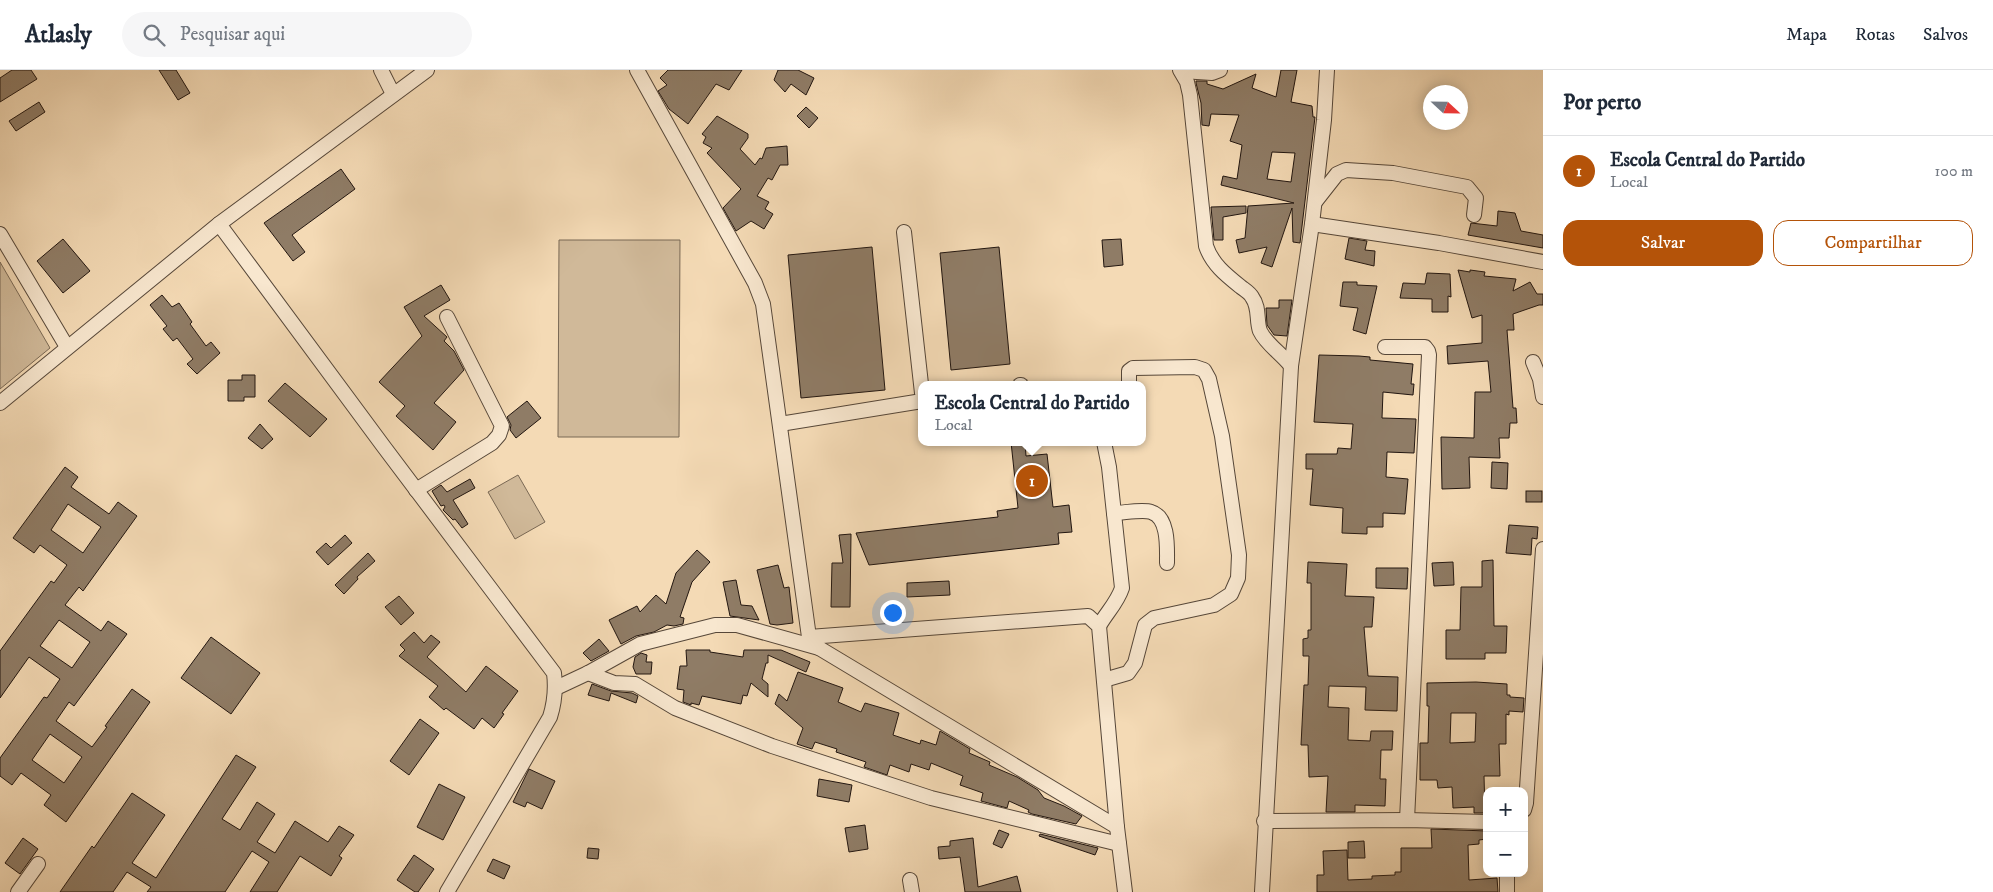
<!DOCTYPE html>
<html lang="pt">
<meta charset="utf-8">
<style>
body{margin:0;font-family:"IM FELL DW Pica",serif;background:#f6f6f7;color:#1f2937}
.controls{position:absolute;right:15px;bottom:15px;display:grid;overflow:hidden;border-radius:10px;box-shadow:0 2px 12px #0003}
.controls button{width:45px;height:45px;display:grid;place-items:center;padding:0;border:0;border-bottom:1px solid #e0e1e3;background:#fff;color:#1f2937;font:25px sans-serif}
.compass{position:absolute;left:1423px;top:15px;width:45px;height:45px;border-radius:50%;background:#fff;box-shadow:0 2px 12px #0003;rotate:112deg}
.you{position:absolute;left:892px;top:542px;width:18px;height:18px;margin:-12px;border:4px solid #fff;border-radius:50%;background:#1a73e8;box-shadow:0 0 0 8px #1a73e833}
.badge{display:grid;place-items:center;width:32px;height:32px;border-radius:50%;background:#b45309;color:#fff;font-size:16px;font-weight:700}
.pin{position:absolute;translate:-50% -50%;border:2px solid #fff;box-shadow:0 1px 5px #0006}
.popup{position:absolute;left:918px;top:311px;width:228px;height:65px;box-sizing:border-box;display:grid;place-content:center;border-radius:10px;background:#fff;filter:drop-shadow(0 1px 4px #0005);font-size:16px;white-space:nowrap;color:#747a83}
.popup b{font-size:19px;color:#1f2937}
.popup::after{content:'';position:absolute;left:50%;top:100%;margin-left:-10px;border:10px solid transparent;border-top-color:#fff}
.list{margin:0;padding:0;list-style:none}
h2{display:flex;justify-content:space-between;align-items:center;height:65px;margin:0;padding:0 20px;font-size:21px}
h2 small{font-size:16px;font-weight:400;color:#747a83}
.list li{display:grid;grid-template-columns:32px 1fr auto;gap:15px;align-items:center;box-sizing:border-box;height:70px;padding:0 20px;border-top:1px solid #e0e1e3}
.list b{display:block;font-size:19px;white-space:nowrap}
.list p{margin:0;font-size:16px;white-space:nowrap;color:#747a83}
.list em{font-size:16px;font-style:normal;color:#747a83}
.actions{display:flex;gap:10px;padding:15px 20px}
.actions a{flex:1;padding:11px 0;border:1px solid #b45309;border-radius:15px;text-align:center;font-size:18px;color:#b45309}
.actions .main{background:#b45309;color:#fff}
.icon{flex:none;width:28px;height:28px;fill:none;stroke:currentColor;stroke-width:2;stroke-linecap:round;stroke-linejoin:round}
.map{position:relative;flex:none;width:1543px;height:822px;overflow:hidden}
header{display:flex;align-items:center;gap:30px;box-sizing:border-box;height:70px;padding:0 25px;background:#fff;border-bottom:1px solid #e0e1e3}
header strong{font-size:24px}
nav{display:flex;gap:28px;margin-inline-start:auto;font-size:18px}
.search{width:350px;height:45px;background:#f6f6f7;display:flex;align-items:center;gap:12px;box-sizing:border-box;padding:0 18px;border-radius:28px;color:#747a83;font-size:19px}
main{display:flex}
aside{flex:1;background:#fff}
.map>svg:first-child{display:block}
.green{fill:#d0b999;stroke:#796854}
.building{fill:#8f7c66;stroke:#221610;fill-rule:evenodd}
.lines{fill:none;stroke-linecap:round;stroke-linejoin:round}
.minor-casing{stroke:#564739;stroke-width:16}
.minor{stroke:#f8e7cf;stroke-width:14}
</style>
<header>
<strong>Atlasly</strong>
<div class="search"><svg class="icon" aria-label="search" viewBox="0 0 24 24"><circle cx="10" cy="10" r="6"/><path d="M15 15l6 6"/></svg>Pesquisar aqui</div>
<nav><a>Mapa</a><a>Rotas</a><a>Salvos</a></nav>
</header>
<main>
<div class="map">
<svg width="1543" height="822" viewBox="0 0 1543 822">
<rect width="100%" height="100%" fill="#f4dab5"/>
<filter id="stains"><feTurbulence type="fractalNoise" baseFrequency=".004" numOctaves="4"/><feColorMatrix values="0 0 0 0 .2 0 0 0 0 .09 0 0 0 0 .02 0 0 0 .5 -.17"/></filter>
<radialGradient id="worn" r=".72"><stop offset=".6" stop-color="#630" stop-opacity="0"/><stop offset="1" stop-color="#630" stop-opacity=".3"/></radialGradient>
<g class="green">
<path d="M559 170H680L679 367H558Z"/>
<path d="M0 192 50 278 0 319Z"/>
<path d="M518 405 545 452 515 469 488 422Z"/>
</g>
<g class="building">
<path d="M12 0H31L37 9 0 32V8Z"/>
<path d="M159 0H176L190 23 178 30Z"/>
<path d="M668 0H742L729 20 716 14 688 54 669 39 658 21 667 15 660 8Z"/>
<path d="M778 0H798L814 8 806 25 791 14 785 22 774 10Z"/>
<path d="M1281 0H1297L1291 32 1312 36 1313 47H1315L1300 173 1293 172 1292 138 1272 197 1261 193 1267 177 1239 183 1236 170 1245 168 1248 136 1294 133 1221 115 1223 106 1237 109 1242 75 1230 71 1239 45 1211 44 1209 56 1202 55 1201 33 1196 13V11H1207V14L1223 19 1256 4 1252 18 1276 27ZM1272 82 1295 83 1291 112 1267 109Z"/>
<path d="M39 32 45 42 16 61 9 51Z"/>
<path d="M806 37 818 48 809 58 797 46Z"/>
<path d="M717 46 748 64V68L740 79 755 95 760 88 762 89 766 78 787 76 788 95H780L772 110 768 108 757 126 769 132 765 139 773 144 764 159 751 151 736 161 723 138 741 119 707 83 712 78 703 73 706 67 702 64Z"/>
<path d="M341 99 355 119 292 165 305 182 293 191 264 153Z"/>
<path d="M1246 136V143L1223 147V170H1214L1211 137Z"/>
<path d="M1498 141 1515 143 1521 161 1543 165V178L1468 165 1471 153 1497 156Z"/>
<path d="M1349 168 1367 171 1365 180 1375 181 1374 196 1345 189Z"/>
<path d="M63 169 90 201 63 223 37 191Z"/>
<path d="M1121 169 1123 195 1104 197 1102 170Z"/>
<path d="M872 177 885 320 801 328 788 185Z"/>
<path d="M999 177 1010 294 951 300 940 183Z"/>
<path d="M1458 200 1470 202V200L1485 202 1484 206 1516 209 1513 221 1530 212 1537 224H1543V235H1539L1513 244 1514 260H1507L1513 338H1516L1517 353H1510L1509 368H1499L1500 388 1469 387 1470 418 1442 419 1441 367 1474 368 1475 322H1491L1488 291 1448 294 1447 276 1482 273V245L1472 248Z"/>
<path d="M1427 203 1450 204 1451 227 1448 226V242H1432V229L1400 228 1403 213 1425 214Z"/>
<path d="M1343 212H1357V215L1377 216 1366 264 1353 260 1358 238 1340 236Z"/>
<path d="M441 215 450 230 424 246 447 267 444 271 454 281 464 300 434 333 456 352 433 380 396 346 405 336 379 312 422 266 404 237Z"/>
<path d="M162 225 172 237 179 233 192 252 190 254 206 276 211 272 220 283 197 304 187 294 193 289 177 268 173 271 163 259 167 256 150 235Z"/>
<path d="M1279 230H1292L1287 266 1274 265 1267 255 1266 238H1279Z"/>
<path d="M1319 285 1359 286 1370 287V290L1413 294 1411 314H1414L1413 325 1383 322 1382 348 1416 349 1414 383 1387 382 1386 407 1408 409 1405 444 1383 443V457H1367V464L1342 463 1343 438 1310 435 1313 399H1306V384H1337L1338 378 1351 379 1353 354 1314 352Z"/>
<path d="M242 305H255V327H244V331H228V310H242Z"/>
<path d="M285 313 327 349 310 367 268 331Z"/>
<path d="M527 331 541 348 516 368 510 360 511 355 507 347Z"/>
<path d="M260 354 273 369 262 379 248 368Z"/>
<path d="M1011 372H1025L1026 386 1047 384 1053 437 1069 435 1072 462 1058 463 1059 474 869 495 856 463 998 447 997 441 1018 438Z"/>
<path d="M1492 392 1508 393 1507 419 1491 418Z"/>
<path d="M65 397 78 407 71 417 109 444 118 432 137 446 83 521 79 517 65 535 101 561 108 551 127 564 74 636 69 632 56 651 92 677 107 657 105 656 132 619 150 632 66 752 44 735 51 725 21 703 12 715 0 706V688L44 627 47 628 60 609 29 587 0 628V581L51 511 54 513 67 495 40 475 34 483 13 468ZM68 434 101 457 83 483 51 460ZM59 550 90 572 72 598 40 576ZM50 664 82 687 64 713 32 690Z"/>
<path d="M470 409 475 418 453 430 468 454 462 458 455 449 453 450 443 440 445 437 444 435 441 436 432 421 441 415 447 422Z"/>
<rect x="1526" y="421" width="16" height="11"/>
<path d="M1509 455 1538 457 1537 469 1532 468 1531 485 1506 483Z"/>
<path d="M851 464 850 537H831L832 493H843L839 465Z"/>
<path d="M345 465 352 473 328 495 316 482 326 473 331 478Z"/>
<path d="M697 480 710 492 692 512 680 547 684 548 683 554 674 556 667 555 654 562 636 566 621 574 609 550 637 536 640 542 656 525 666 534 676 503Z"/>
<path d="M368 483 375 491 357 507 358 509 344 524 335 515Z"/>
<path d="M1493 490 1494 556H1507L1506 583H1485V589H1446V560H1460L1461 517H1482V491Z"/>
<path d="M1308 492 1347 494 1345 526 1374 527 1372 557H1364L1368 606 1398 607 1397 641 1365 640 1366 617 1329 616 1328 637 1349 638 1348 670 1370 671 1371 661H1393L1392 680H1381L1380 709H1386L1385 736 1355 735V742H1326L1328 706 1309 707 1308 675H1301L1304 615H1308L1309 586H1303V569L1308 568V560H1311V513H1307Z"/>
<path d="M1453 492 1454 515 1434 516 1432 493Z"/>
<path d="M778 495 784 518 789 517 793 553 777 555 770 554 757 500Z"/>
<path d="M1376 498H1408L1407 519 1376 518Z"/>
<path d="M736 510 741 535 752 536 759 550 730 546 723 512Z"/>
<path d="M949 511 950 525 907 527V513Z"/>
<path d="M399 526 414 543 401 555 385 537Z"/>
<path d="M414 562 424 573 431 565 440 572 427 587 466 622 486 596 518 621 502 643 504 644 494 658 482 648 474 659 446 638 444 640 429 627 438 616 399 586 405 580 400 575Z"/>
<path d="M211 567 260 603 231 644 181 608Z"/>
<path d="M599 569 609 581 591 591 583 583Z"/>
<path d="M686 580H710V582L743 587 744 580H781L810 592 806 602 768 585V593H766L762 609 768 614V627L751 613 747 626 743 625 741 634 702 626 699 635 691 633V635L683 632 684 620 677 619 680 596H687Z"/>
<path d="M641 583 647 585 646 592H652L651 604H636L633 597 635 587Z"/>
<path d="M798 602 843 618 838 632 861 642 865 633 899 643 893 665 920 674 921 670 936 675 940 661 970 679 969 683 990 692 989 695 1017 707 1038 720 1044 728 1064 736 1082 746 1076 754 1032 744 1028 742 1029 740 1009 731 1007 738 981 731 983 723 960 715 963 706 931 693 929 700 911 694 909 702 890 695 887 705 864 697 866 692 836 682 837 679 815 672 812 679 797 674 803 658 775 634 779 624 787 631Z"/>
<path d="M1476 612 1507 614V625H1510V627L1524 628 1523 642 1509 641V645L1506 644V674H1499L1500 706H1484L1485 743H1474V737L1453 738 1452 717 1438 718 1437 710H1420V673H1428L1429 636H1427V613ZM1451 643H1476L1475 672 1450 673Z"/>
<path d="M592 614 611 621 632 623 638 626 636 633 611 623 609 631 588 625Z"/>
<path d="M420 649 439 663 409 705 390 691Z"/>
<path d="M236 685 256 697 222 749 240 760 257 732 275 744 257 772 275 783 295 751 328 772 339 756 354 765 339 786 342 788 331 806 300 786 277 822H250L269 792 252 781 225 822H147L151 817 127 802 113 822H60L92 776 94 778 132 723 165 745 132 793 156 808Z"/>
<path d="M529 699 555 711 542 739 527 732 525 737 513 732Z"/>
<path d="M819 709 852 715 849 732 817 726Z"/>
<path d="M439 714 465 727 443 770 417 757Z"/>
<path d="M865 755 868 779 849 782 845 758Z"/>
<path d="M1431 759 1487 761V769L1479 770V774L1468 775 1469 810 1497 808 1498 822H1317V805H1324L1323 781 1347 780 1348 810 1372 809V806L1395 805V802H1401V778H1432Z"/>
<path d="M999 760 1009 764 1002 778 993 774Z"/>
<path d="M1040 764 1098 778 1095 785 1039 766Z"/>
<path d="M23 768 38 779 20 804 5 793Z"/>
<path d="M973 768 978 817 1017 806 1021 822H965L960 787 939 789 938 777 950 776V771Z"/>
<path d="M1364 771 1365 788H1348V772Z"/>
<path d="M588 778 599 779 598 789 587 788Z"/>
<path d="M414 785 434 799 418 822H415L397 810Z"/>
<path d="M493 789 510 796 504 809 487 801Z"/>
</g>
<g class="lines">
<g class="minor-casing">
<g id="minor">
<path d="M381 0 393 24"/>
<path d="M637 0 755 213 763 234 809 567 819 578 1117 757"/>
<path d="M1180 0 1187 12 1190 25 1206 176C1212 194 1226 205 1241 217 1245 220 1250 223 1252 227 1260 238 1256 250 1260 261 1266 274 1282 284 1291 296"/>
<path d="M1182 1 1212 3 1220 0"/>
<path d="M1315 132 1337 104 1346 100 1393 103 1467 117 1476 128 1474 145"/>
<path d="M219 154 384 377 554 603C556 619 555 631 550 647L447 822"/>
<path d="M1312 154 1439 173 1543 192"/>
<path d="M904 162 922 323"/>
<path d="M0 164 67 277"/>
<path d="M1385 277H1425L1428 281 1429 285 1407 750"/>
<path d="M1533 292 1540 309 1543 327"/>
<path d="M1020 315H1021"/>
<path d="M0 333 219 154 427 0"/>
<path d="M780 354 922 331"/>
<path d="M416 420 492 373 499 365 502 356 447 247"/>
<path d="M1114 443C1123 443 1143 439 1151 442 1169 447 1167 478 1167 493"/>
<path d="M1099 556C1107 542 1117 533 1122 518L1109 397 1104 372"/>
<path d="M809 567 1088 546 1099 556 1117 757 1125 822"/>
<path d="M588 603 614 613 635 614 675 638 772 676 931 728 1119 774"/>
<path d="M1104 610 1128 603 1135 593 1145 555 1154 548 1214 535 1231 524 1238 508 1239 485 1222 366 1209 309 1204 300 1195 297 1133 298 1129 301V315"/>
<path d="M556 618 588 603 640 574 715 555H737L819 578"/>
<path d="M1524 740 1526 733 1543 479"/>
<path d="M1264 751 1407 750 1487 752"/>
<path d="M1507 803V822"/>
<path d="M910 810 912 822"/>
<path d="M18 822 38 794"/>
<path d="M1262 822 1291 296 1312 154 1324 50 1327 0"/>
</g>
</g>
<use href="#minor" class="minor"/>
</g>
<rect width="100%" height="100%" filter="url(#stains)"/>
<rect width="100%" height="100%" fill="url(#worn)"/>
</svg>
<div class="controls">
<button>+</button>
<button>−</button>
</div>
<svg class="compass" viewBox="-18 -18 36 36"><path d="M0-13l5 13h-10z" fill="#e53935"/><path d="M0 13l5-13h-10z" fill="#747a83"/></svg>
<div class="you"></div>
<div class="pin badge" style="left:1032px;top:411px">1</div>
<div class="popup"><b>Escola Central do Partido</b>Local</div>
</div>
<aside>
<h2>Por perto<small></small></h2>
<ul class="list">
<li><span class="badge">1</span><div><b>Escola Central do Partido</b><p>Local</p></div><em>100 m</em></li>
</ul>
<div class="actions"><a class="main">Salvar</a><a>Compartilhar</a></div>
</aside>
</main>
